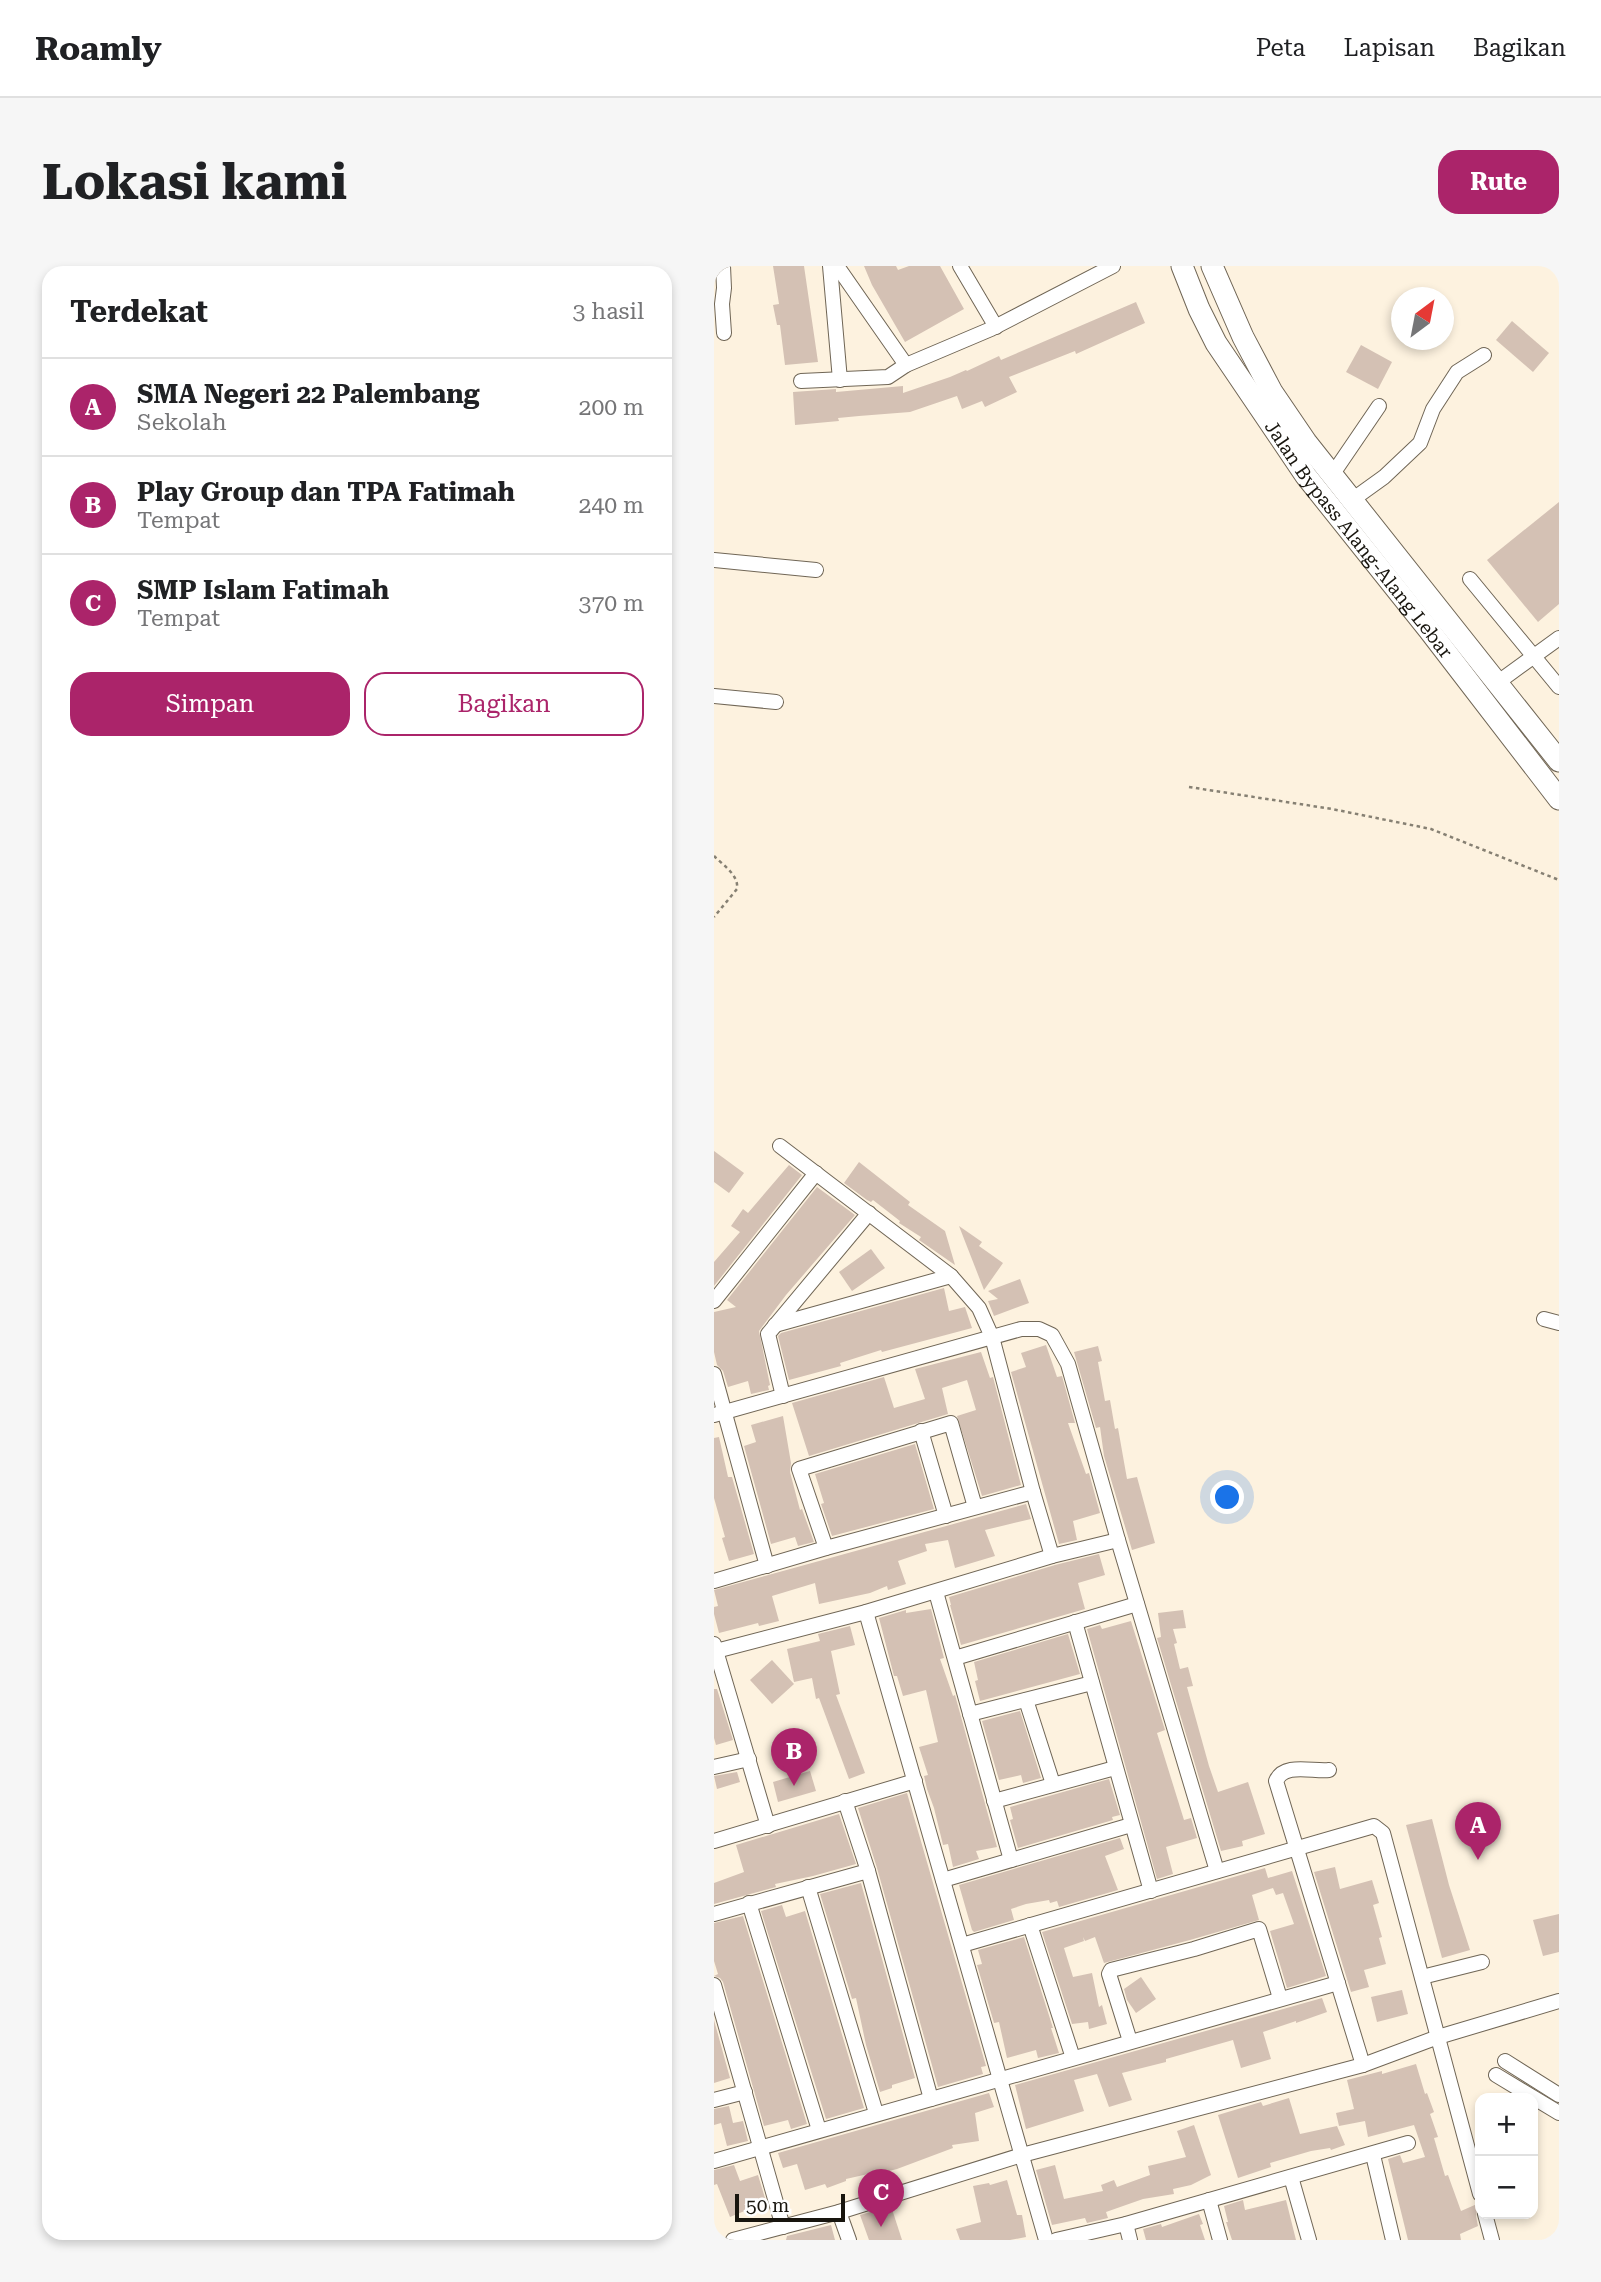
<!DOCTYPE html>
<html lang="id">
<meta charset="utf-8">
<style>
body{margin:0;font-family:"Roboto Serif",serif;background:#f6f6f6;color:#202124}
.controls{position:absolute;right:21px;bottom:21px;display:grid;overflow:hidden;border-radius:14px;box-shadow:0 4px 10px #0003}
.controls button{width:63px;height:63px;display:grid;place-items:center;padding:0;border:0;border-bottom:2px solid #e0e0e0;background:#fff;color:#202124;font:35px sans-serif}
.compass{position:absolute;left:677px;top:21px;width:63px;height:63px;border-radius:50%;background:#fff;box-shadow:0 4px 10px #0003;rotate:32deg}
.scale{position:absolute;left:21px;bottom:18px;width:110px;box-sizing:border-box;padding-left:7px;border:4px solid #18150e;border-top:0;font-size:19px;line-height:24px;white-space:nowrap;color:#18150e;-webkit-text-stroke:5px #fff;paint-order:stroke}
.you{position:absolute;left:514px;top:1232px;width:24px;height:24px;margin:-18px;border:5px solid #fff;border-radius:50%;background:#1a73e8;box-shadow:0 0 0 10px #1a73e833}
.badge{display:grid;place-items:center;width:46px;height:46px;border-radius:50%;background:#ab246a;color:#fff;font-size:23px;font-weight:700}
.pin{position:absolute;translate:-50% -58px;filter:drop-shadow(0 2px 4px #0008)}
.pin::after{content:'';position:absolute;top:37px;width:24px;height:21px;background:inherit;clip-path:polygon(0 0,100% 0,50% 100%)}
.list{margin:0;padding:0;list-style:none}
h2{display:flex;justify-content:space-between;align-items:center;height:91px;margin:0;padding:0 28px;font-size:30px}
h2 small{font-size:23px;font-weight:400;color:#757577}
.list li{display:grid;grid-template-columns:46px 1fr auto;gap:21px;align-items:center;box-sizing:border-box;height:98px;padding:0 28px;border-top:2px solid #e0e0e0}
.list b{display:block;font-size:26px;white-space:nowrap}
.list p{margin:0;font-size:23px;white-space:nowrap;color:#757577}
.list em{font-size:23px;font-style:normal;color:#757577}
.actions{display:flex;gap:14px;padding:21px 28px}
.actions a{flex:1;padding:16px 0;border:2px solid #ab246a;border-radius:21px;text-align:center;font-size:24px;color:#ab246a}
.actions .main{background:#ab246a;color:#fff}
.map{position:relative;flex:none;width:845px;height:1974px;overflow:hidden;border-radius:21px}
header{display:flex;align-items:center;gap:42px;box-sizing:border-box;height:98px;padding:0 35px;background:#fff;border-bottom:2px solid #e0e0e0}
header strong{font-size:33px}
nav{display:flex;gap:38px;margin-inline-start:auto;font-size:24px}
.intro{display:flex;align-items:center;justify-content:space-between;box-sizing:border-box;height:168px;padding:0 42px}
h1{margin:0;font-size:49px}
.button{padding:18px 32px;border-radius:21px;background:#ab246a;color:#fff;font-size:24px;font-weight:700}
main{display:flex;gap:42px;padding:0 42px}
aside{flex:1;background:#fff;border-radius:21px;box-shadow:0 4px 10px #0003}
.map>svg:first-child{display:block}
.building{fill:#d4c1b4}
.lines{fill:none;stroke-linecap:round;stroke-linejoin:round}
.minor-casing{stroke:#706656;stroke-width:16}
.highway-casing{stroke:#706656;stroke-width:23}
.path{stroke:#868073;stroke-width:2.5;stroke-dasharray:3.5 3.5;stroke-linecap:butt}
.minor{stroke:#fff;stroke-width:14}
.highway{stroke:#fff;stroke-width:21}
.labels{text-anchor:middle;stroke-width:5;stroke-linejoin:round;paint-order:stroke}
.street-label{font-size:19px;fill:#18150e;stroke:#fff}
</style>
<header>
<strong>Roamly</strong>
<nav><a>Peta</a><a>Lapisan</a><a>Bagikan</a></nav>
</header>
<div class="intro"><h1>Lokasi kami</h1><a class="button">Rute</a></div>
<main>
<aside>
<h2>Terdekat<small>3 hasil</small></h2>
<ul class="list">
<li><span class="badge">A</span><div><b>SMA Negeri 22 Palembang</b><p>Sekolah</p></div><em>200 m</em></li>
<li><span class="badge">B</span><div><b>Play Group dan TPA Fatimah</b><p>Tempat</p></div><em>240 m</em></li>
<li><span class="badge">C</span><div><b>SMP Islam Fatimah</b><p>Tempat</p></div><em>370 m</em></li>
</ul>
<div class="actions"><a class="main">Simpan</a><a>Bagikan</a></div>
</aside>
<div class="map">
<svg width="845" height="1974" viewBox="0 0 845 1974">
<rect width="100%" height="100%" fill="#fdf2df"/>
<g class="building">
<path d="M59 0H90L104 96 71 99 66 59H63L59 39 65 38Z"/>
<path d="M150 0H182L184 4 195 0H226L250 43 191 76 158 19Z"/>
<path d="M422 36 431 57 362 88 361 85 295 111 303 126 271 141 268 135 248 143 243 130 196 146 145 150 124 152 125 155 81 159 79 126 122 123V126L189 120V127L236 111 252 104 253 105 285 90 287 94Z"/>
<path d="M798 55 835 87 819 106 782 74Z"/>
<path d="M647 79 678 96 664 123 632 106Z"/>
<path d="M845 236V338L824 356 773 294Z"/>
<path d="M0 885 30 907 15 927 0 916Z"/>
<path d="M145 896 196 936 194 939 231 965 241 999 205 974 207 971 185 957 186 955 159 934 157 936 153 934 130 917Z"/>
<path d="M75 899 88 909 0 1020V996L26 966 17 960 29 943 34 947Z"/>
<path d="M103 921 141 949 72 1029 45 1065 56 1119 54 1120 55 1124 37 1128 34 1115 14 1121 9 1105 3 1099 0 1086V1046L22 1041 13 1034Z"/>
<path d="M245 960 268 976 265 980 289 997 270 1024Z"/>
<path d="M157 983 171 1002 138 1025 125 1006Z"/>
<path d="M306 1013 315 1037 280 1050 274 1035 284 1033 274 1025Z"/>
<path d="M230 1022 235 1045 251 1041 258 1062 168 1086 167 1084 126 1097 127 1100 75 1114 64 1070 67 1067Z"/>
<path d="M332 1079 343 1111 348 1110 361 1157H354L372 1208 375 1207 386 1247 359 1255 363 1274 345 1278 297 1106 312 1101 307 1087Z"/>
<path d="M384 1080 388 1095 384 1096 391 1135 396 1134 401 1163 404 1162 413 1213 423 1211 441 1277 418 1284 390 1190 386 1161 382 1162 360 1086Z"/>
<path d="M267 1086 276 1112 279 1111 307 1219 268 1230 243 1150 262 1144 253 1114 228 1122 234 1148 95 1190 78 1137 170 1111 180 1142 211 1133 201 1103Z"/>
<path d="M69 1150 77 1197 76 1206 86 1244 88 1243 100 1276 84 1280 81 1271 57 1278 30 1180 42 1176 37 1159Z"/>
<path d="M5 1171 14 1211H18L40 1288 15 1295 8 1272 11 1271 0 1232V1172Z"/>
<path d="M201 1178 220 1243 118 1270 107 1238 110 1237 101 1208Z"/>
<path d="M312 1238 317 1253 271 1264 281 1290 241 1302 234 1274 211 1278 213 1285 184 1295 192 1318 174 1324 173 1320 156 1327 105 1338 101 1317 58 1330 65 1355 45 1360 44 1357 5 1367 0 1348V1341L4 1340 0 1324Z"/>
<path d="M385 1288 391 1309 364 1317 371 1343 247 1379 236 1339H237L235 1331 341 1299Z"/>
<path d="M217 1343 230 1392 226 1393 239 1430 241 1429 283 1581 262 1585 265 1593 239 1601 234 1578 229 1579 220 1542 213 1523 210 1510 214 1509 205 1481 224 1476 212 1424 189 1430 183 1410H180L165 1352 192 1344V1347Z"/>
<path d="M469 1344 472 1362 459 1363 463 1377 460 1378 466 1403 474 1401 479 1420 473 1421 495 1500 504 1526 534 1516 551 1568 528 1575 529 1580 507 1585 443 1372 447 1371 444 1347Z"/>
<path d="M417 1355 451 1464 443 1467 470 1554 477 1552 483 1572 452 1581 459 1608 443 1613 373 1363 386 1359 388 1363Z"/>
<path d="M136 1360 141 1379 117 1385 126 1428 122 1429 151 1507 135 1513 105 1432 102 1433 98 1412 80 1416 73 1383 106 1375 104 1368Z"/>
<path d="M354 1368 366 1408 266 1435 261 1415 264 1414 260 1396Z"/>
<path d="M58 1394 80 1418 58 1438 36 1414Z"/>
<path d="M0 1423H3L19 1474 2 1479 0 1472Z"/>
<path d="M306 1445 327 1512 309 1517 307 1509 285 1514 268 1455Z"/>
<path d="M96 1505 102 1525 64 1536 59 1516Z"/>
<path d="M23 1506 26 1516 3 1523 0 1510Z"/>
<path d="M395 1513 406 1549 398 1551 399 1554 304 1582 296 1554 299 1553 296 1541Z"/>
<path d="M193 1527 272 1800 267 1801 269 1808 224 1821 163 1602 144 1542Z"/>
<path d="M125 1548 142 1598 99 1610 61 1618 62 1621 0 1638V1617L30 1606 22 1579Z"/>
<path d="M718 1553 735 1619 756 1684 728 1692 692 1559Z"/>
<path d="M406 1572 410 1583 391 1590 404 1624 345 1641 343 1635 336 1637 335 1634 312 1638 297 1643 300 1654 260 1666 258 1664 245 1619Z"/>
<path d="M621 1601 626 1623 658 1614 665 1637 659 1639 668 1671 665 1672 672 1698 650 1704 655 1721 637 1726 600 1606Z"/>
<path d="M551 1602 554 1612 578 1605 612 1710 573 1722 556 1665 580 1658 569 1627 562 1629 559 1622 538 1629 545 1654 476 1674 390 1697 381 1671 371 1675 369 1671 370 1675 350 1682 359 1711 378 1707 385 1741 388 1739 393 1758 375 1763 374 1756 358 1758 328 1666Z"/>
<path d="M147 1617 201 1812 178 1819V1822L166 1826 152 1779 142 1732 138 1733 106 1628Z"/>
<path d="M68 1639 72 1651 91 1645 150 1842 112 1853 47 1645Z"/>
<path d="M845 1648V1686L829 1690 819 1654Z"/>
<path d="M29 1650 93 1858 77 1863 74 1854 50 1860 9 1716 6 1712 0 1710 4 1708 0 1695V1657Z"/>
<path d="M310 1671 339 1762H337L345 1787 324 1792 322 1784 293 1792 285 1756 280 1757 263 1699 268 1698 264 1684Z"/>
<path d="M427 1711 442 1733 422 1747 413 1734 410 1723Z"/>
<path d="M688 1724 694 1748 663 1756 657 1731Z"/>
<path d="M608 1732 613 1746 582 1757V1755L549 1766 557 1793 527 1802 519 1774 452 1793V1796L408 1807 418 1834 395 1841 383 1808 360 1814 370 1845 312 1863 301 1819Z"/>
<path d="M0 1754 16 1812 0 1817Z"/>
<path d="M702 1798 711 1828 713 1827 720 1846 716 1848 724 1871 720 1872 731 1910 734 1909 747 1945 763 1938 764 1941 762 1950 764 1960 746 1968 747 1974H694L674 1893 686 1889 689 1897 711 1891 700 1859 654 1871 651 1855 625 1860 622 1847 640 1843 633 1814 668 1805V1808Z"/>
<path d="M275 1827 280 1841 261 1847 265 1875 238 1879 239 1882 183 1903 155 1910 154 1908 132 1913V1915L113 1922 111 1918 91 1924 83 1898 69 1902 64 1887Z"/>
<path d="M575 1832 586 1868 623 1860 631 1879 617 1884 616 1882 597 1885 556 1897 557 1901 524 1912 504 1849 547 1836 549 1840Z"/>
<path d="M15 1840 19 1857 29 1855 34 1875 13 1880 7 1857 0 1859V1843Z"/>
<path d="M480 1859 497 1909 477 1919 459 1923 460 1928 429 1933 392 1946 394 1952 373 1957 371 1952 338 1959 322 1904 341 1899 350 1933 389 1925 387 1919 400 1914 403 1921 436 1909 434 1900 472 1891 463 1865Z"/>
<path d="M20 1899 26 1915 44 1909 51 1932 32 1939 33 1944 16 1951 3 1918 0 1919V1904Z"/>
<path d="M293 1914 303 1949H308L312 1971 296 1974H246L242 1963 267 1956 259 1920 275 1917 276 1919Z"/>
<path d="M529 1934 531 1944 572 1934 582 1974H518L512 1956H514L510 1940Z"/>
<path d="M177 1940 188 1974H155L146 1949Z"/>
<path d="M485 1948 489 1958 486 1959 491 1974H432L429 1963 447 1958 448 1961Z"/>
<path d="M117 1959 121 1974H72L73 1970Z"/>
</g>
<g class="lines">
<g class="minor-casing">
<g id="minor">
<path d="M9 0 10 22 8 38 10 67"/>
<path d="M116 0 126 114"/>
<path d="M123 0 192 99"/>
<path d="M246 0 282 61"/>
<path d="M87 115 174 111 192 99 277 63 399 0"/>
<path d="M618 209 665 140"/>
<path d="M638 234 670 211 706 177 719 143 743 106 770 89"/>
<path d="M0 294 102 304"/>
<path d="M756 313 845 421"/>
<path d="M783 417 845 372"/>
<path d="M0 430 62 436"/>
<path d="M66 880 237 1010 265 1042 278 1071 319 1226 338 1290"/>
<path d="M0 1035 102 907"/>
<path d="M830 1053 845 1057"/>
<path d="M61 1059 237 1010"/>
<path d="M0 1108 53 1300"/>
<path d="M69 1130 54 1068 155 947"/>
<path d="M0 1149 307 1063H325L338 1069 354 1098 404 1274 503 1605"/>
<path d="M207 1165 232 1250"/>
<path d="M112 1282 85 1203 237 1157 261 1241"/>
<path d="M0 1315 112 1282 319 1226"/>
<path d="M222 1326 297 1594"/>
<path d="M152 1346 332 1974"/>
<path d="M361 1356 437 1625"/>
<path d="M0 1378 54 1560"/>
<path d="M2 1385 152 1346 338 1290 404 1274"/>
<path d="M241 1392 423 1338"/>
<path d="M312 1434 339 1518"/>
<path d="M256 1448 378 1417"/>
<path d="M0 1501 35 1493"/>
<path d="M615 1504C599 1506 570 1496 562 1515L649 1799"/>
<path d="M131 1535 154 1605 217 1833"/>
<path d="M280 1535 401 1502"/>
<path d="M0 1575 201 1515"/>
<path d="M229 1614 417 1559"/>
<path d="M94 1621 162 1847"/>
<path d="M35 1637 105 1864"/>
<path d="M0 1648 154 1605"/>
<path d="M316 1659 359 1792"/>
<path d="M248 1679 660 1560 669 1567 766 1928"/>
<path d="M708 1711 768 1696"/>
<path d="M0 1719 69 1961"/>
<path d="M416 1775 395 1708 397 1704 480 1683 545 1663 566 1732"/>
<path d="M791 1795 845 1829"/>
<path d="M782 1809 845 1847"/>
<path d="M0 1834 31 1826"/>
<path d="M659 1889 679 1974"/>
<path d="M0 1895 624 1717"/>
<path d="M577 1911 595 1974"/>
<path d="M495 1934 506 1974"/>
<path d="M125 1946 135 1974"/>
<path d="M771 1948 778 1974"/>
<path d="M412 1958 416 1974"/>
<path d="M19 1974 125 1946 308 1889 649 1799 724 1771 845 1735"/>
<path d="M342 1974 412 1958 694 1877"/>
</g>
</g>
<g class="highway-casing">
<g id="highway">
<path id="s1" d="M468 0 485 43 502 77 592 210 715 364 845 533"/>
<path d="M498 0 529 71 558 126 592 176 845 495"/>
</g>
</g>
<g class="path">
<path d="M475 521 618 543 717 563 845 614"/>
<path d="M0 590C9 599 25 609 23 623L0 651"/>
</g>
<use href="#minor" class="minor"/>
<use href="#highway" class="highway"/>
</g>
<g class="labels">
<g class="street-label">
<text dy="7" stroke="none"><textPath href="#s1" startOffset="327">Jalan Bypass Alang-Alang Lebar</textPath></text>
</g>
</g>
</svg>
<div class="controls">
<button>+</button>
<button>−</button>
</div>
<svg class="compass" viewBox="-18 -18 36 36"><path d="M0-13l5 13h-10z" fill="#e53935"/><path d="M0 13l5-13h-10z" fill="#757577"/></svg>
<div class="scale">50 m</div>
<div class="you"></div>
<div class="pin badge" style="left:764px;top:1594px">A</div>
<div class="pin badge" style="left:80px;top:1520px">B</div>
<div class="pin badge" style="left:167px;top:1961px">C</div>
</div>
</main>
